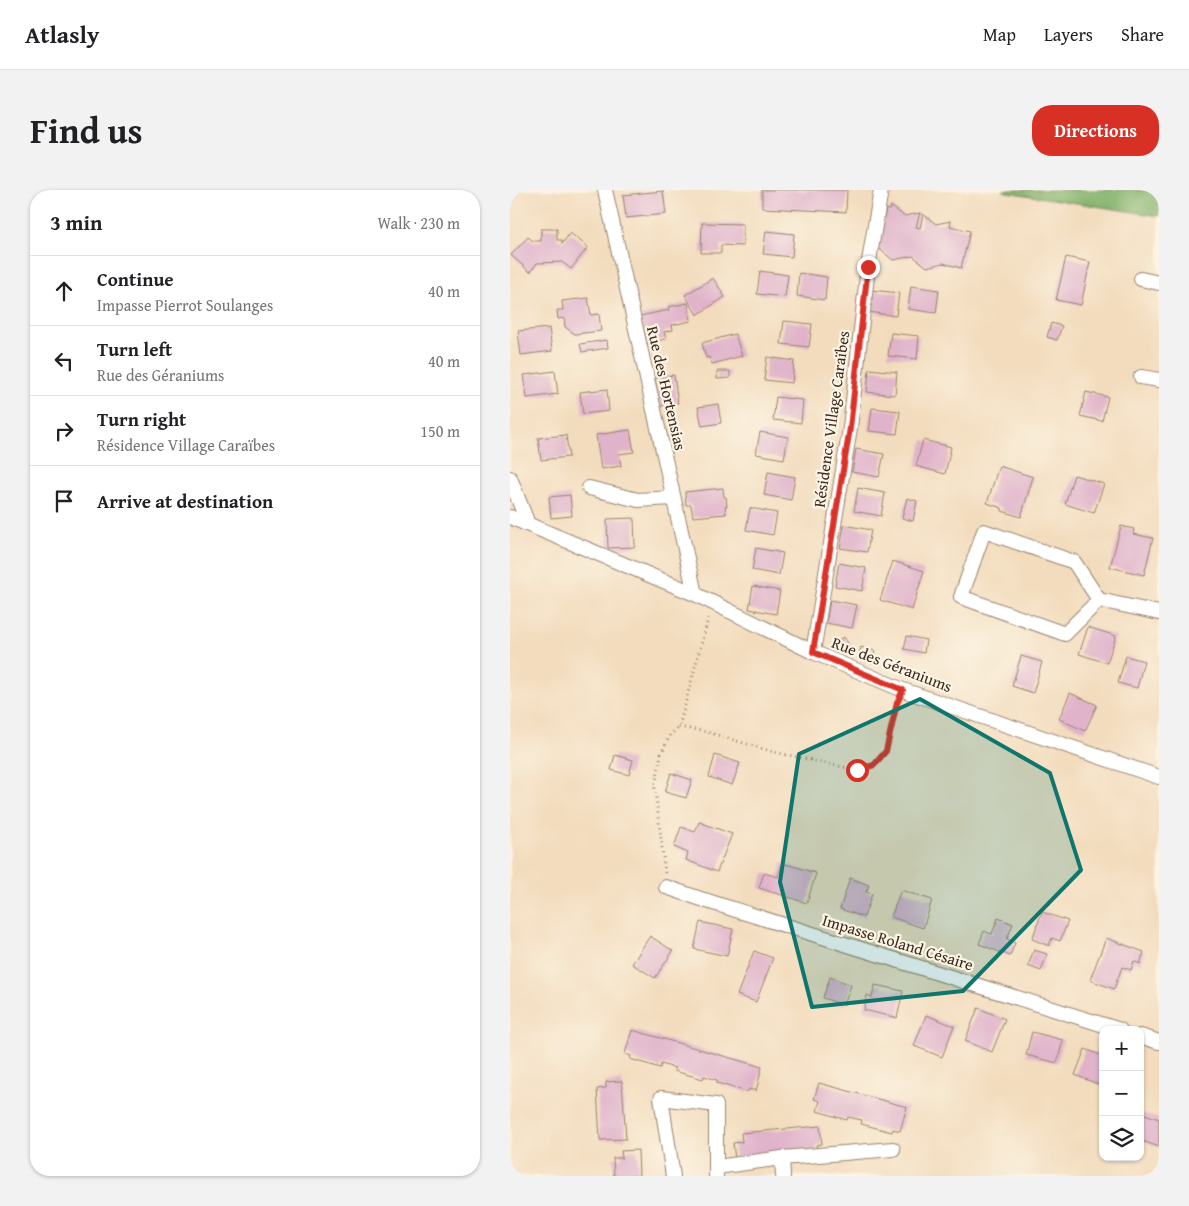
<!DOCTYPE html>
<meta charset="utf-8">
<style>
body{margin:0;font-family:"Gentium Book Plus",serif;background:#f2f2f2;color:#202124}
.controls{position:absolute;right:15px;bottom:15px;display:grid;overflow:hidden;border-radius:10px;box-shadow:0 1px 4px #0004}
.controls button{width:45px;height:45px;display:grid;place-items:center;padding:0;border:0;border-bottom:1px solid #e0e0e0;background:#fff;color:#202124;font:25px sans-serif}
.stop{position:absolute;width:15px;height:15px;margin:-11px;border:4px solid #d93025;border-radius:50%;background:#fff}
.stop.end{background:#d93025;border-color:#fff;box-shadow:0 1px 5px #0008}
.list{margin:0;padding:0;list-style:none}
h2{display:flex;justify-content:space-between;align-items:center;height:65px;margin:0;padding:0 20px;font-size:21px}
h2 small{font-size:16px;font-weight:400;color:#757577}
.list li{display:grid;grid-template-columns:32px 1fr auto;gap:15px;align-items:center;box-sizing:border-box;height:70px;padding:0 20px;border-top:1px solid #e0e0e0}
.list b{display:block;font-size:19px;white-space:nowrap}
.list p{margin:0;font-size:16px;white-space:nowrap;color:#757577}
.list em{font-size:16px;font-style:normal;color:#757577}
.icon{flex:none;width:28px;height:28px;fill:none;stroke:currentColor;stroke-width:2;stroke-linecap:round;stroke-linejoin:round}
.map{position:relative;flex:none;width:649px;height:986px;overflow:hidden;border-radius:20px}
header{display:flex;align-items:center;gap:30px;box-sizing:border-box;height:70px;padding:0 25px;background:#fff;border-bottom:1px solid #e0e0e0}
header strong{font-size:24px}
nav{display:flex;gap:28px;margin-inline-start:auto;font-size:18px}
.intro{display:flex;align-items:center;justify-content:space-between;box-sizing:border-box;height:120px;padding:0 30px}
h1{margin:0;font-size:35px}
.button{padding:12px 22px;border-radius:20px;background:#d93025;color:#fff;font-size:18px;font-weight:700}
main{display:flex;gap:30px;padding:0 30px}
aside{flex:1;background:#fff;border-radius:20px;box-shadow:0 1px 4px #0004}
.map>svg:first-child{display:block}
.forest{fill:#84b36c;stroke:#606e45}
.building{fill:#e0b3cb}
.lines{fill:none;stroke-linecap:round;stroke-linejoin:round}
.minor-casing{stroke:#97836e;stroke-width:16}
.path{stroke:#97836e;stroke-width:3;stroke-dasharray:1 4;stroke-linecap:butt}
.minor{stroke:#fff;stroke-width:14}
.route{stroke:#d93025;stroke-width:6}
.marked{fill:#0f766e;fill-opacity:0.2;stroke:#0f766e;stroke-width:4;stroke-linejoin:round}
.labels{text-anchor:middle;stroke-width:4.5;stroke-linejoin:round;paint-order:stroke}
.street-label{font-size:16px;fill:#3b2a1e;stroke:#fcf5e5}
</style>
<header>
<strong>Atlasly</strong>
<nav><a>Map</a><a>Layers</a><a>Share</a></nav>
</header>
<div class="intro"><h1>Find us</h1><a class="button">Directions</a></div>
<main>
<aside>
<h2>3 min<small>Walk · 230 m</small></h2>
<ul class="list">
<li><svg class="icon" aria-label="ahead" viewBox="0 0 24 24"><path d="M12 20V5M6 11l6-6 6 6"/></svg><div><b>Continue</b><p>Impasse Pierrot Soulanges</p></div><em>40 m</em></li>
<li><svg class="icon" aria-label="left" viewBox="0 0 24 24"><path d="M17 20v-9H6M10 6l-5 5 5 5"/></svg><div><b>Turn left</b><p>Rue des Géraniums</p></div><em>40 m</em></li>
<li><svg class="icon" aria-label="right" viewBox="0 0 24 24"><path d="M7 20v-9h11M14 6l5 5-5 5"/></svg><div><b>Turn right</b><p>Résidence Village Caraïbes</p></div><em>150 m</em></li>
<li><svg class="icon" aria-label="arrive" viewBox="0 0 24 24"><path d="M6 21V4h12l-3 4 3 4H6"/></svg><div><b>Arrive at destination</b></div></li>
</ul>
</aside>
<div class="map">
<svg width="649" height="986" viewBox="0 0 649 986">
<rect width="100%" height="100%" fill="#fcf5e5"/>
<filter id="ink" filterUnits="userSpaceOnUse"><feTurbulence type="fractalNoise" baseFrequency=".02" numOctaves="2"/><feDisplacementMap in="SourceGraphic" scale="10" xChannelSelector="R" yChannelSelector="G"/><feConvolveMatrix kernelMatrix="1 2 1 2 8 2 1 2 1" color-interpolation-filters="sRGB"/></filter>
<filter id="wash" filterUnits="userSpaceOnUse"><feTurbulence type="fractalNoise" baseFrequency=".0096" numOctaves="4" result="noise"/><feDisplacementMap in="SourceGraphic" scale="20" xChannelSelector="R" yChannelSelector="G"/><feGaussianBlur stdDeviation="1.12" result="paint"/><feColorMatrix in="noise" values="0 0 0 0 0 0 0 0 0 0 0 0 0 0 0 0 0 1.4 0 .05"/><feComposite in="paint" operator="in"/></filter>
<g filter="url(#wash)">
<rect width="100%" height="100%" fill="#f3dcbd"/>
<path class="forest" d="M492 0H649V26L496 2Z"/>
<g id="blocks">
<g class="building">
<path d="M252 0H337L336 22 252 18Z"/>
<path d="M153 1 156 24 116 28 113 5Z"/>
<path d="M381 16 394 26 410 23 406 37 410 38 413 24 426 34 441 31 440 36 460 41 451 78 433 73 417 77 403 66 383 70 368 58 376 19 380 20Z"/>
<path d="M192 33 233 34V56L211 55V63H191Z"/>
<path d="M31 39H47V50H52V54L60 43 78 57 61 79 52 72 27 73 20 82 1 65 18 47 23 51H31Z"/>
<path d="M256 41 284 44 282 67 253 64Z"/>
<path d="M556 67 580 72 571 115 546 110Z"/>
<path d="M250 81 278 85 275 107 247 104Z"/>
<path d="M289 83 317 87 315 110 287 106Z"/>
<path d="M203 88 215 107 187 125 175 105Z"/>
<path d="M401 96 429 100 426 123 398 119Z"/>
<path d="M361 100 389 103 386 126 358 122Z"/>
<path d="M78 108 81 125 89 124 91 141 65 144 55 137 54 128 48 129 47 120H53L52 111Z"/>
<path d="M178 113 181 131 162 135 163 140 154 142 156 149 135 154 130 126 159 120 158 117Z"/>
<path d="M274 131 302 134 299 157 271 154Z"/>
<path d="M541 133 552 136 547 150 537 147Z"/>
<path d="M39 138 42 161 11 165 8 141Z"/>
<path d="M381 143 409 146 407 169 378 166Z"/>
<path d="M225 144 232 166 202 174 199 167 196 168 192 153Z"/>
<path d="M97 150 98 158 72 162 70 154Z"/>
<path d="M257 167 284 171 282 193 254 190Z"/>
<path d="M359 179 387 182 385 205 357 202Z"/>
<path d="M45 181 48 204 17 208 14 185Z"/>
<path d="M207 181H220V188L207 189Z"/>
<path d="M164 185 168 213 150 216 145 188Z"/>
<path d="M97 199 99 221 73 224 70 202Z"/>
<path d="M576 202 598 207 592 231 570 226Z"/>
<path d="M266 207 293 210 291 233 263 230Z"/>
<path d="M208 214 211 233 192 236 188 217Z"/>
<path d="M362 218 390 221 387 244 359 241Z"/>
<path d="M120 240 124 262 109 264 111 276 91 279 86 245Z"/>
<path d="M250 242 278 247 274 269 246 264Z"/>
<path d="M56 245 59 267 31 270 28 248Z"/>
<path d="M413 250 441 257 435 284 406 276Z"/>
<path d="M346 259 374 264 369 287 342 282Z"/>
<path d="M489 276 523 287 511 327 492 321V318L477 313Z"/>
<path d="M258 282 285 287 281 310 254 305Z"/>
<path d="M564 285 594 294 584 323 555 314Z"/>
<path d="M213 298 214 307H216L217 316H215L216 324 183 327 181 315H176L175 302Z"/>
<path d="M348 298 375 303 371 326 344 321Z"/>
<path d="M60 305 62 326 41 328 39 307Z"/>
<path d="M397 308 407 311 403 331 392 328Z"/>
<path d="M240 318 267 323 263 345 236 340Z"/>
<path d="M124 328 125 357 98 358 97 329Z"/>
<path d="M334 335 361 340 357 362 330 358Z"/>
<path d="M611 336 624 339 623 344 643 348 634 385 600 377Z"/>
<path d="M246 358 273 363 269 385 242 380Z"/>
<path d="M383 371 414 381 402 420 370 410Z"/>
<path d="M329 373 356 378 352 401 325 396Z"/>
<path d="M243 396 270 401 266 424 239 419Z"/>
<path d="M320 410 347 415 342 438 316 433Z"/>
<path d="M578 437 606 446 597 473 569 464Z"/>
<path d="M397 446 416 450 414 463 394 459Z"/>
<path d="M334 447 341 458 333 464 325 452Z"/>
<path d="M351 457 365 461 362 473 348 469Z"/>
<path d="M511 466 532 472 523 503 502 496Z"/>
<path d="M616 466 634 471 627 498 608 493Z"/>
<path d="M560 503 587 515 575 541 549 529Z"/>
<path d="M105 565 123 570 119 585 101 580Z"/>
<path d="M205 565 230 573 222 595 199 587Z"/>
<path d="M161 583 182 590 176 608 155 602Z"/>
<path d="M189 632 222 644 207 682 176 670 178 663 164 657 171 637 185 642Z"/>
<path d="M272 673 306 683 297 713 249 698 254 683 268 687Z"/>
<path d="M340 688 359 695 356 702 362 704 354 727 330 719Z"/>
<path d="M391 700 422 710 413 738 381 727Z"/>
<path d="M532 722 558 731 550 751 542 748 539 756 522 749Z"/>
<path d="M488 728 503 734 497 749 505 753 500 766 469 754 474 741 482 744Z"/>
<path d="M190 732 223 739 217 766 184 759Z"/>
<path d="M140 746 163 761 145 788 122 774Z"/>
<path d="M596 748 634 762 630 774 624 771 621 780 612 777 604 799 580 790Z"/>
<path d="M524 760 537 764 531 781 518 776Z"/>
<path d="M244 761 263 768 246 812 227 805Z"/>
<path d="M320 787 341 795 334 815 313 808Z"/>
<path d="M365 795 393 801 387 828 354 820 357 805 362 807Z"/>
<path d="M468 818 495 829 482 862 455 851Z"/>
<path d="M416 825 444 836 432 867 404 856Z"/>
<path d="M122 840 252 877 246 901 239 899 237 902 207 893V890L194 886 193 889 164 881 165 878 151 874 150 878 120 869 121 866 115 864Z"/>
<path d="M522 842 553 850 547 873 516 865Z"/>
<path d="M575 859 593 866V896L565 885Z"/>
<path d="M112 891 116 949 90 950 87 899 96 898V892Z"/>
<path d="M309 893 397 917 390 941 383 939 382 942 351 934 352 930 338 927 337 930 307 921 310 911 304 909Z"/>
<path d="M632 923 649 929V957L630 950V927Z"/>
<path d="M310 936 312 954 306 955 307 961 225 969 223 953 232 952 231 943Z"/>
<path d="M128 960 129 986H104L103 968H112L111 961Z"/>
</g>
</g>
</g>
<g filter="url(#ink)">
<use href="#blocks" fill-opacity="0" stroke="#97836e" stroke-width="1"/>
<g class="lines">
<g class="minor-casing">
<g id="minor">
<path d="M95 0 185 404"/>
<path d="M631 89 649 93"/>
<path d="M631 187 649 190"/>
<path d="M0 288 18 334"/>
<path d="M79 298 128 310 163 308"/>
<path d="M0 327 185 404 303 462 393 500 649 587"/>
<path d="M589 410 555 444 451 407 474 341 564 372 589 410 649 423"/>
<path d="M303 462 340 238 358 77 371 0"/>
<path d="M156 697 194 710 610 840"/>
<path d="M630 846 649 852"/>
<path d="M272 968 273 986"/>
<path d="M207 977 272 968 383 959"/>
<path d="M163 986 151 908 206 915V986"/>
</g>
</g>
<g class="path">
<path d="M169 537 197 542 264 562 347 580 364 575 375 561 388 512"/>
<path d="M155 683 145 598 151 564 160 545 169 537 199 425"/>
</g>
<use href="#minor" class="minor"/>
</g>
</g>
<g class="lines" filter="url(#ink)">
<path class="route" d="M347 580 364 575 376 561 387 513 393 500 303 462 340 238 358 77"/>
</g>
<path class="marked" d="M410 509 540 583 571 680 453 801 302 817 270 692 289 564Z"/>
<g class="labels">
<g class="street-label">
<text transform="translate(157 198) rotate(77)" y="6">Rue des Hortensias</text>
<text transform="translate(321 229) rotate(-82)" y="6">Résidence Village Caraïbes</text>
<text transform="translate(382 474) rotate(21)" y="6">Rue des Géraniums</text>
<text transform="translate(388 752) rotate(17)" y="6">Impasse Roland Césaire</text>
</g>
</g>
</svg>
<div class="controls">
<button>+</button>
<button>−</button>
<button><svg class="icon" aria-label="layers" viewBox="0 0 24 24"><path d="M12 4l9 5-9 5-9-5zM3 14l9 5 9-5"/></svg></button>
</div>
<div class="stop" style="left:347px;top:580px"></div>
<div class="stop end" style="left:358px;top:77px"></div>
</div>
</main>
